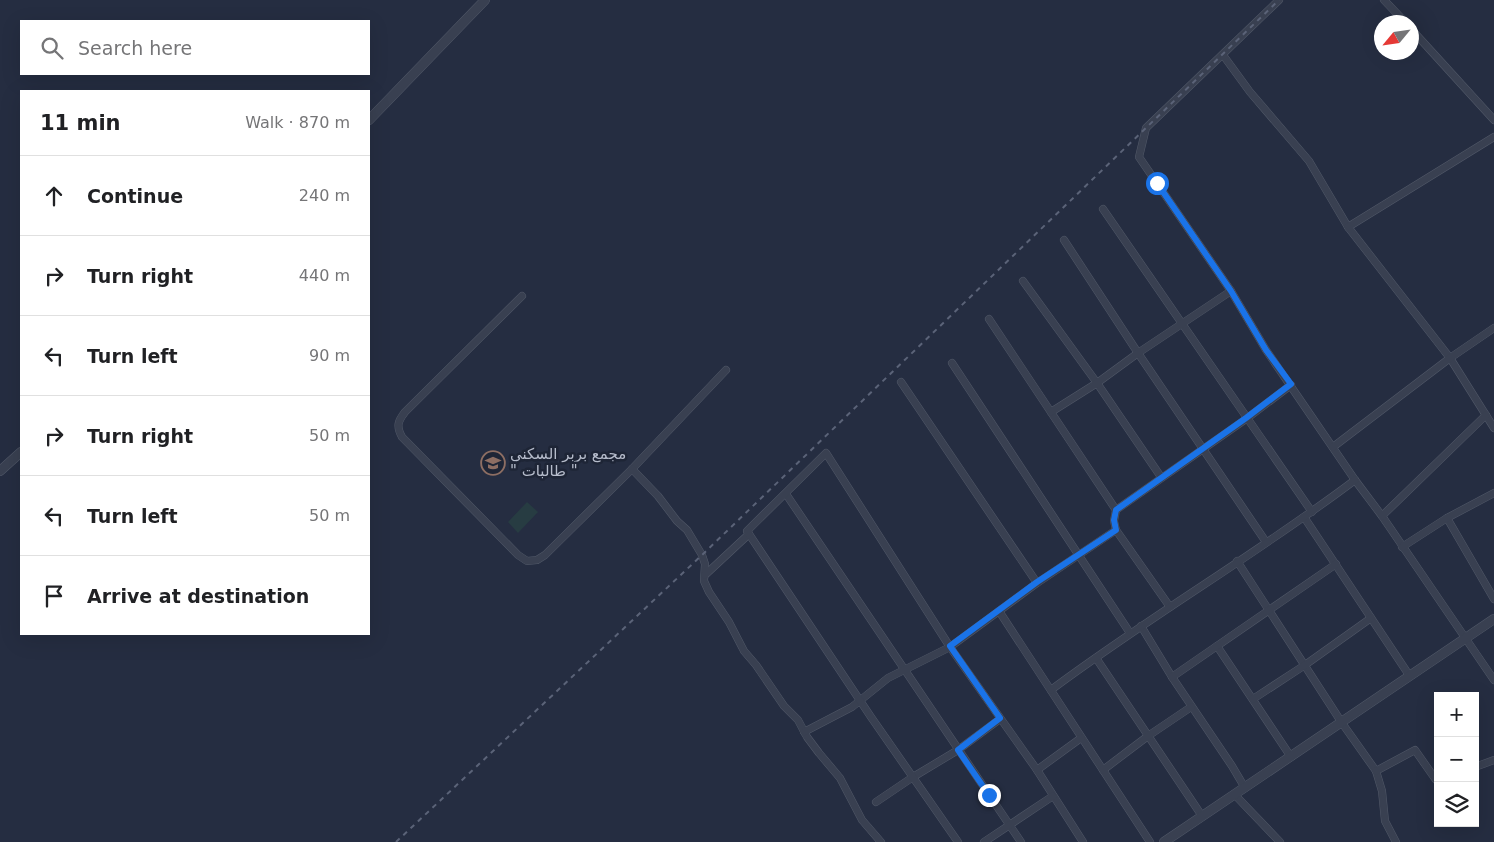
<!DOCTYPE html>
<meta charset="utf-8">
<style>
body{margin:0;font-family:"DejaVu Sans",Cairo,sans-serif;background:#f6f6f6;color:#202124}
.controls{position:absolute;right:15px;bottom:15px;display:grid;overflow:hidden;border-radius:0px;box-shadow:0 5px 20px #0002}
.controls button{width:45px;height:45px;display:grid;place-items:center;padding:0;border:0;border-bottom:1px solid #e0e0e0;background:#fff;color:#202124;font:25px sans-serif}
.compass{position:absolute;left:1374px;top:15px;width:45px;height:45px;border-radius:50%;background:#fff;box-shadow:0 5px 20px #0002;rotate:241deg}
.stop{position:absolute;width:15px;height:15px;margin:-11px;border:4px solid #1a73e8;border-radius:50%;background:#fff}
.stop.end{background:#1a73e8;border-color:#fff;box-shadow:0 1px 5px #0008}
.list{margin:0;padding:0;list-style:none}
h2{display:flex;justify-content:space-between;align-items:center;height:65px;margin:0;padding:0 20px;font-size:21px}
h2 small{font-size:16px;font-weight:400;color:#757577}
.list li{display:grid;grid-template-columns:32px 1fr auto;gap:15px;align-items:center;box-sizing:border-box;height:80px;padding:0 20px;border-top:1px solid #e0e0e0}
.list b{display:block;font-size:19px;white-space:nowrap}
.list em{font-size:16px;font-style:normal;color:#757577}
.icon{flex:none;width:28px;height:28px;fill:none;stroke:currentColor;stroke-width:2;stroke-linecap:round;stroke-linejoin:round}
.map{position:relative;flex:none;width:1494px;height:842px;overflow:hidden}
.search{position:absolute;background:#fff;box-shadow:0 5px 20px #0002;left:20px;top:20px;width:350px;height:55px;display:flex;align-items:center;gap:12px;box-sizing:border-box;padding:0 18px;border-radius:0px;color:#757577;font-size:19px}
.panel{position:absolute;background:#fff;box-shadow:0 5px 20px #0002;left:20px;top:90px;width:350px;height:545px;border-radius:0px}
.map>svg:first-child{display:block}
.green{fill:#273c42}
.lines{fill:none;stroke-linecap:round;stroke-linejoin:round}
.minor-casing{stroke:#515868;stroke-width:8}
.tertiary-casing{stroke:#515868;stroke-width:10}
.minor{stroke:#394051;stroke-width:7}
.tertiary{stroke:#394051;stroke-width:9}
.rail{stroke:#5b6378;stroke-width:2;stroke-dasharray:5 5;stroke-linecap:butt}
.route{stroke:#1a73e8;stroke-width:6}
.labels{text-anchor:middle;stroke-width:5;stroke-linejoin:round;paint-order:stroke}
.poi-label{font-size:15px;fill:#b6bccb;stroke:#1e2536;text-anchor:start}
</style>
<div class="map">
<svg width="1494" height="842" viewBox="0 0 1494 842">
<rect width="100%" height="100%" fill="#252d41"/>
<path class="green" d="M527 502 538 512 518 533 508 522Z"/>
<g class="lines">
<g class="minor-casing">
<g id="minor">
<path d="M1279 0 1146 128 1139 157 1231 291 1266 350 1355 480 1382 516 1494 680"/>
<path d="M1384 0 1405 22"/>
<path d="M1412 30 1494 120"/>
<path d="M1223 55 1250 92 1309 161 1348 227"/>
<path d="M1494 137 1348 227 1450 358 1494 428"/>
<path d="M1103 209 1312 512"/>
<path d="M1064 240 1138 353 1266 542"/>
<path d="M1023 281 1097 383 1161 477"/>
<path d="M522 296 405 412C398 421 396 426 402 437L518 555 527 561 537 560 545 555 632 469 726 370"/>
<path d="M989 319 1116 510"/>
<path d="M952 363 1130 633"/>
<path d="M901 382 1037 583"/>
<path d="M1051 412 1097 383 1138 353 1231 291"/>
<path d="M1333 447 1450 358 1494 328"/>
<path d="M632 469 658 496 677 521 687 530 702 555 705 564 704 581 709 592 729 622 744 651 756 665 784 706 798 720 807 737 819 753 840 778 862 820 881 842"/>
<path d="M786 494 1021 842"/>
<path d="M1382 516 1486 415"/>
<path d="M1304 517 1409 675"/>
<path d="M1447 518 1494 599"/>
<path d="M1402 547 1447 518 1494 493"/>
<path d="M1237 561 1342 723 1376 771 1382 791 1385 821 1396 842"/>
<path d="M705 575 749 534"/>
<path d="M1170 607 1116 530 1114 521 1116 510 1246 419 1291 385"/>
<path d="M999 611 1150 842"/>
<path d="M1141 626 1172 677 1232 766 1245 788"/>
<path d="M1217 646 1291 757"/>
<path d="M1096 658 1202 816"/>
<path d="M1172 677 1336 564"/>
<path d="M1051 690C1150 616 1257 554 1355 480"/>
<path d="M1253 699 1305 665 1371 618"/>
<path d="M804 732 852 707 888 678 950 647 1037 583 1116 530"/>
<path d="M1475 767 1494 760"/>
<path d="M1037 770 1081 738"/>
<path d="M1103 770 1148 736 1191 707"/>
<path d="M1376 771 1415 750 1436 780H1438"/>
<path d="M1235 795 1280 842"/>
<path d="M876 802 913 777 958 750 1000 719"/>
<path d="M958 842 871 717 747 531 826 453 950 647 1037 770 1083 842"/>
<path d="M984 842 1053 796"/>
</g>
</g>
<g class="tertiary-casing">
<g id="tertiary">
<path d="M369 120 485 0"/>
<path d="M0 471 21 452"/>
<path d="M1164 842 1494 619"/>
</g>
</g>
<use href="#minor" class="minor"/>
<use href="#tertiary" class="tertiary"/>
<path class="rail" d="M396 842 702 555 1279 0"/>
</g>
<g class="lines">
<path class="route" d="M989 795 958 750 1000 718 950 646 1037 582 1116 530 1114 520 1116 510 1246 418 1291 384 1266 350 1231 291 1157 183"/>
</g>
<defs>
<g id="university-ring" transform="scale(1.25)"><circle r="9.5" fill="#1e2536" stroke="#8d6e63" stroke-width="1.5"/><path d="M0-5L7-2L0 1L-7-2ZM-4 1L0 2.5L4 1V4Q0 6-4 4Z" fill="#8d6e63"/></g>
</defs>
<g fill-rule="evenodd">
<use href="#university-ring" x="493" y="463"/>
</g>
<g class="labels">
<g class="poi-label">
<text x="510" y="459">مجمع بربر السكني<tspan x="510" dy="17">" طالبات "</tspan></text>
</g>
</g>
</svg>
<div class="controls">
<button>+</button>
<button>−</button>
<button><svg class="icon" aria-label="layers" viewBox="0 0 24 24"><path d="M12 4l9 5-9 5-9-5zM3 14l9 5 9-5"/></svg></button>
</div>
<svg class="compass" viewBox="-18 -18 36 36"><path d="M0-13l5 13h-10z" fill="#e53935"/><path d="M0 13l5-13h-10z" fill="#757577"/></svg>
<div class="stop" style="left:1157px;top:183px"></div>
<div class="stop end" style="left:989px;top:795px"></div>
<div class="search"><svg class="icon" aria-label="search" viewBox="0 0 24 24"><circle cx="10" cy="10" r="6"/><path d="M15 15l6 6"/></svg>Search here</div>
<section class="panel">
<h2>11 min<small>Walk · 870 m</small></h2>
<ul class="list">
<li><svg class="icon" aria-label="ahead" viewBox="0 0 24 24"><path d="M12 20V5M6 11l6-6 6 6"/></svg><div><b>Continue</b></div><em>240 m</em></li>
<li><svg class="icon" aria-label="right" viewBox="0 0 24 24"><path d="M7 20v-9h11M14 6l5 5-5 5"/></svg><div><b>Turn right</b></div><em>440 m</em></li>
<li><svg class="icon" aria-label="left" viewBox="0 0 24 24"><path d="M17 20v-9H6M10 6l-5 5 5 5"/></svg><div><b>Turn left</b></div><em>90 m</em></li>
<li><svg class="icon" aria-label="right" viewBox="0 0 24 24"><path d="M7 20v-9h11M14 6l5 5-5 5"/></svg><div><b>Turn right</b></div><em>50 m</em></li>
<li><svg class="icon" aria-label="left" viewBox="0 0 24 24"><path d="M17 20v-9H6M10 6l-5 5 5 5"/></svg><div><b>Turn left</b></div><em>50 m</em></li>
<li><svg class="icon" aria-label="arrive" viewBox="0 0 24 24"><path d="M6 21V4h12l-3 4 3 4H6"/></svg><div><b>Arrive at destination</b></div></li>
</ul>
</section>
</div>
